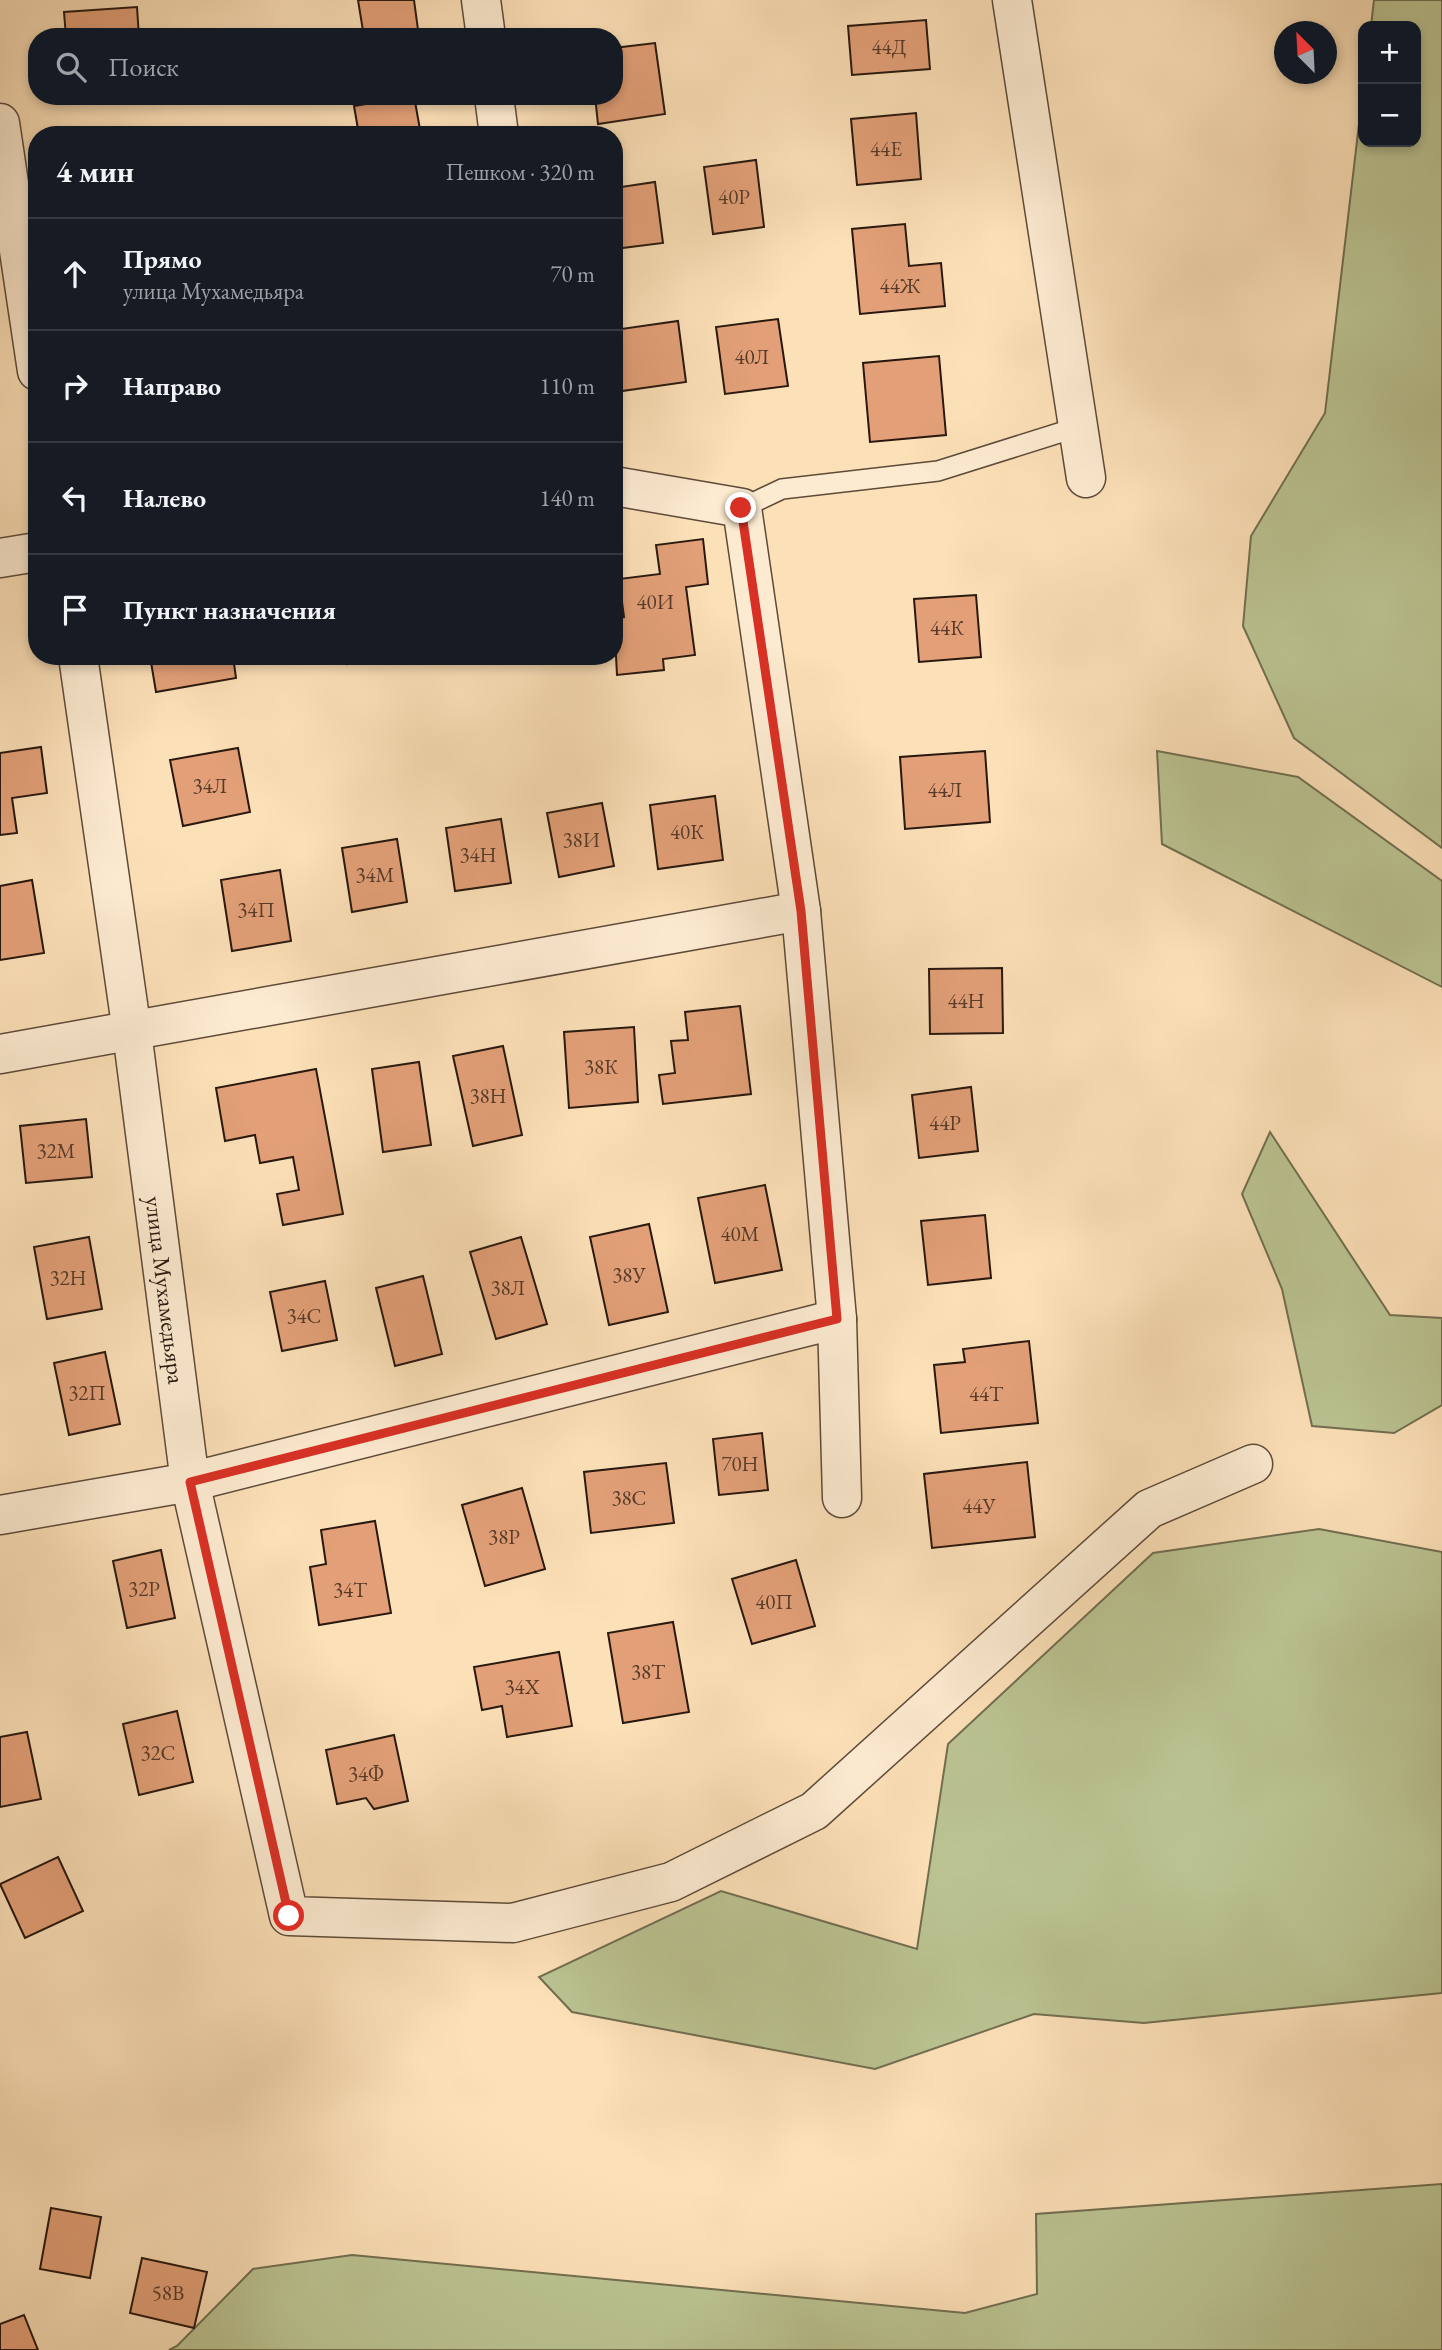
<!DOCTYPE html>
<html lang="ru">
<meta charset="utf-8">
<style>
body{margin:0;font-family:"EB Garamond",serif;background:#242831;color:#f1f3f6}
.controls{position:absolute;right:21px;top:21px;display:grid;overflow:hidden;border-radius:14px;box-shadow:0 4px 10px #0003}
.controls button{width:63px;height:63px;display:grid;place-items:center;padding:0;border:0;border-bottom:2px solid #363941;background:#171b24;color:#f1f3f6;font:35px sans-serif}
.compass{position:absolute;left:1274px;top:21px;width:63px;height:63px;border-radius:50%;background:#171b24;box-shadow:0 4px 10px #0003;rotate:336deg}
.stop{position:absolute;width:21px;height:21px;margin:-16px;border:5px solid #d93025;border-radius:50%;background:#fff}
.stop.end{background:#d93025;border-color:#fff;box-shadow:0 2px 7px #0008}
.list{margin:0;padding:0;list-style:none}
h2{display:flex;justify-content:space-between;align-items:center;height:91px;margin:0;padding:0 28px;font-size:30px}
h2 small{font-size:23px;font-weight:400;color:#9ea1a6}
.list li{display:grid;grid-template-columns:46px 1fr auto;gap:21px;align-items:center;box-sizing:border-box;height:112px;padding:0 28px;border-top:2px solid #363941}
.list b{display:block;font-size:26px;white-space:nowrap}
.list p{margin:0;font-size:23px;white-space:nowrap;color:#9ea1a6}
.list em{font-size:23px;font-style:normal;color:#9ea1a6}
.icon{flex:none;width:38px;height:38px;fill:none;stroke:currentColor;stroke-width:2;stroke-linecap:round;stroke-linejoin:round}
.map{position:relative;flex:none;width:1442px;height:2350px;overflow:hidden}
.search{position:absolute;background:#171b24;box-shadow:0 4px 10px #0003;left:28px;top:28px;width:595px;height:77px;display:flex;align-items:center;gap:18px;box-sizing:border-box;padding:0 24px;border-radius:28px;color:#9ea1a6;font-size:26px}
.panel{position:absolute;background:#171b24;box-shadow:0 4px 10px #0003;left:28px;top:126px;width:595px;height:539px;border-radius:28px}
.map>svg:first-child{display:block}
.green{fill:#bbc392;stroke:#726e50;stroke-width:2}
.building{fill:#e3a078;stroke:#28180f;stroke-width:2}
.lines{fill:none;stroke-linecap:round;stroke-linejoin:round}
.service-casing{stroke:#5d4a39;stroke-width:22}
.minor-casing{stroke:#5d4a39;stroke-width:41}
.service{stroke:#fdebd1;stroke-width:19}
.minor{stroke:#fdebd1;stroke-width:38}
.route{stroke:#d93025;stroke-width:9}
.labels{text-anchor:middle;stroke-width:7;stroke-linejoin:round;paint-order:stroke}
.number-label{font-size:21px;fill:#573a29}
.street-label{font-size:24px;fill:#28180f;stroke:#fdebd1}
</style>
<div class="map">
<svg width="1442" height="2350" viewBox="0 0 1442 2350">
<rect width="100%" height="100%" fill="#fce0b8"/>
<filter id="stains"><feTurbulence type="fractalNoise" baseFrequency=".00286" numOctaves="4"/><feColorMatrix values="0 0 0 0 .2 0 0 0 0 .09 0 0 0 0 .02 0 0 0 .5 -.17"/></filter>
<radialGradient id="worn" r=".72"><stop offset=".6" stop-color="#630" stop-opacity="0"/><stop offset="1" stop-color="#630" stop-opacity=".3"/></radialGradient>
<g class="green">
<path d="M1374 0H1442V848L1294 738 1243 626 1251 536 1325 413 1363 90V142H1416V26H1371Z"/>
<path d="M1157 751 1298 777 1442 881V987L1162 844Z"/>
<path d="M1270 1132 1390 1315 1442 1318V1405L1394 1433 1312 1426 1282 1289 1242 1194Z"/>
<path d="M1319 1529 1442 1552V1993L1144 2023 1034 2014 875 2069 572 2012 539 1977 721 1891 917 1949 948 1744 1153 1553Z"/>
<path d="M1442 2184V2350H169L177 2346 253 2269 352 2255 965 2313 1037 2294 1036 2214Z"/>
</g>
<g class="building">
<path d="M358 0H414L419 37H364Z"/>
<path d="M137 7 139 37H66L64 12Z"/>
<path d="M926 20 930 69 852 75 848 26Z"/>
<path d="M655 43 665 114 598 124 595 96H614V48Z"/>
<path d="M414 96 421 135H359L354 106Z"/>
<path d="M916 113 921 179 857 185 851 119Z"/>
<path d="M756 160 764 227 713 234 704 167Z"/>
<path d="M655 182 663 243 614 249V188Z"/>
<path d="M905 224 909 266 941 263 945 306 860 314 852 229Z"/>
<path d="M778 319 788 386 725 394 716 327Z"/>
<path d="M678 321 686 382 622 391 614 330Z"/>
<path d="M939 356 946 435 870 442 863 363Z"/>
<path d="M703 539 708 584 686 587 695 655 663 659 664 670 617 675 614 618 624 617 619 579 660 574 656 545Z"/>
<path d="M976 595 981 657 919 662 914 599Z"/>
<path d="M150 656H233L236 678 156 692Z"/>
<path d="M347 656H403V657L347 664Z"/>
<path d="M466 656H509L467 663Z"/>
<path d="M41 747 47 793 12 798 17 833 0 835V753Z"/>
<path d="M238 748 250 812 183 826 170 760Z"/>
<path d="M985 751 990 822 905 829 900 757Z"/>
<path d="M715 796 723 860 658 869 650 805Z"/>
<path d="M602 803 614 866 559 877 547 813Z"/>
<path d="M501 819 511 883 455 891 446 828Z"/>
<path d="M397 839 407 902 352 912 342 848Z"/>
<path d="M280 870 291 941 232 951 221 880Z"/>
<path d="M32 880 44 953 0 960V886Z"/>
<path d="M1002 968 1003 1033 930 1034 929 969Z"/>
<path d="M740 1006 751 1094 663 1104 659 1075 675 1073 671 1041 688 1040 685 1012Z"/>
<path d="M634 1027 638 1102 569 1108 564 1032Z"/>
<path d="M503 1046 522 1135 473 1146 453 1056Z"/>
<path d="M419 1062 431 1145 383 1152 372 1069Z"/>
<path d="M316 1069 343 1214 283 1225 277 1194 299 1190 293 1157 260 1163 255 1135 225 1141 216 1088Z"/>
<path d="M971 1087 978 1151 919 1158 912 1095Z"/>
<path d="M86 1119 92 1177 26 1183 20 1126Z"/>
<path d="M765 1185 782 1270 715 1283 698 1198Z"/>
<path d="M985 1215 991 1278 928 1285 921 1221Z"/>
<path d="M649 1224 668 1312 609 1325 590 1237Z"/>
<path d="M89 1237 102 1309 47 1319 34 1247Z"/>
<path d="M521 1237 547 1324 496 1339 470 1252Z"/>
<path d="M423 1276 442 1354 395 1366 376 1288Z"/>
<path d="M325 1281 337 1340 282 1351 270 1292Z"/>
<path d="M1029 1341 1038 1423 941 1433 934 1365 965 1362 963 1349Z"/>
<path d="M105 1352 120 1424 69 1435 54 1363Z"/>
<path d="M762 1433 768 1490 719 1495 713 1439Z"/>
<path d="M1027 1462 1035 1537 932 1548 924 1474Z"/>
<path d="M666 1463 674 1523 591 1533 584 1472Z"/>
<path d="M522 1488 545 1569 485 1586 462 1505Z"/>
<path d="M375 1521 391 1613 319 1625 310 1567 326 1564 321 1530Z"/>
<path d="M161 1550 175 1618 127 1628 113 1561Z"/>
<path d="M796 1560 815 1626 752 1644 732 1579Z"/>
<path d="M673 1622 689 1712 623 1723 608 1633Z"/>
<path d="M559 1652 572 1726 507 1737 502 1706 482 1710 474 1667Z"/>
<path d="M177 1711 193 1782 139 1795 123 1724Z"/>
<path d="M27 1732 41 1799 0 1807V1737Z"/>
<path d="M394 1735 408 1801 374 1809 366 1798 337 1804 326 1750Z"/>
<path d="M58 1857 83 1911 25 1938 0 1884Z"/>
<path d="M51 2208 101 2217 90 2278 40 2269Z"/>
<path d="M142 2258 207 2272 194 2328 130 2313Z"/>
<path d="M24 2315 38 2350H0V2324Z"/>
</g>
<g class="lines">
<g class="service-casing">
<path id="service" d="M742 508 782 489 938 471 1078 427"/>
</g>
<g class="minor-casing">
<g id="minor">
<path d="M481 0 486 37"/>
<path d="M1012 0 1086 478"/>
<path d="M494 96 499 135"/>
<path d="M0 123 37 371"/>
<path d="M614 486 742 508 801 911 837 1319 842 1498"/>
<path d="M0 558 37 552"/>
<path d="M78 656 132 1032 190 1482 289 1916 513 1923 671 1882 814 1811 1149 1509 1253 1464"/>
<path d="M0 1054 801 911"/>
<path d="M0 1515 190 1482 837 1319"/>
</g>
</g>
<use href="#service" class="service"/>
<use href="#minor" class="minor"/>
</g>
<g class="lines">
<path class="route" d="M289 1916 190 1482 837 1319 801 911 741 508"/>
</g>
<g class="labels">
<g class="number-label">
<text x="889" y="54">44Д</text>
<text x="886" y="156">44Е</text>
<text x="734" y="204">40Р</text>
<text x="900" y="293">44Ж</text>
<text x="752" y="364">40Л</text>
<text x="655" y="609">40И</text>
<text x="947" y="635">44К</text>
<text x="210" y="793">34Л</text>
<text x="945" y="797">44Л</text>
<text x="687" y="839">40К</text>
<text x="581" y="847">38И</text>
<text x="478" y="862">34Н</text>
<text x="375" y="882">34М</text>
<text x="256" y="917">34П</text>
<text x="966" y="1008">44Н</text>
<text x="601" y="1074">38К</text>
<text x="488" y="1103">38Н</text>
<text x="945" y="1130">44Р</text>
<text x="56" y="1158">32М</text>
<text x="740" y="1241">40М</text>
<text x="629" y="1282">38У</text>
<text x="68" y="1285">32Н</text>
<text x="508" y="1295">38Л</text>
<text x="304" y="1323">34С</text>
<text x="87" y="1400">32П</text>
<text x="986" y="1401">44Т</text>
<text x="740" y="1471">70Н</text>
<text x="629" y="1505">38С</text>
<text x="979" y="1513">44У</text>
<text x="504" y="1544">38Р</text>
<text x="144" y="1596">32Р</text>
<text x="350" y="1597">34Т</text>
<text x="774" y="1609">40П</text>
<text x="648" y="1679">38Т</text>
<text x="522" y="1694">34Х</text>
<text x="158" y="1760">32С</text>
<text x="366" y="1781">34Ф</text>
<text x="168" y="2300">58В</text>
</g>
<g class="street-label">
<text transform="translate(165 1290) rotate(83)" y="8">улица Мухамедьяра</text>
</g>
</g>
<rect width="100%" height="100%" filter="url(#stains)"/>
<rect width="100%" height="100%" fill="url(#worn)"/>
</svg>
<div class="controls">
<button>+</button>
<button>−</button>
</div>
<svg class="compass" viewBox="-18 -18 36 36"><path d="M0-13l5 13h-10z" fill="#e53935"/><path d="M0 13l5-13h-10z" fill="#9ea1a6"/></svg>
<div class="stop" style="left:289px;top:1916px"></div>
<div class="stop end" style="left:741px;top:508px"></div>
<div class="search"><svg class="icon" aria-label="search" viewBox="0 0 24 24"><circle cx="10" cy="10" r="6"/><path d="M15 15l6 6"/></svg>Поиск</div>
<section class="panel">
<h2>4 мин<small>Пешком · 320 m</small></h2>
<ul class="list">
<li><svg class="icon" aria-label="ahead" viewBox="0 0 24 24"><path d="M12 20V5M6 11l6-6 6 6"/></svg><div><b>Прямо</b><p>улица Мухамедьяра</p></div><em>70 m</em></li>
<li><svg class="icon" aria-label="right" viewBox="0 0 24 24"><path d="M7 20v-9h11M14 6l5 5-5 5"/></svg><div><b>Направо</b></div><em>110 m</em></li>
<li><svg class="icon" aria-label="left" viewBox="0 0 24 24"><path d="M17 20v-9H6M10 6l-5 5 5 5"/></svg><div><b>Налево</b></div><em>140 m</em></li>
<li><svg class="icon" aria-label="arrive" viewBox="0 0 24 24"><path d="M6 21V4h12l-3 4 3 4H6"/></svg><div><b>Пункт назначения</b></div></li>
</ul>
</section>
</div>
